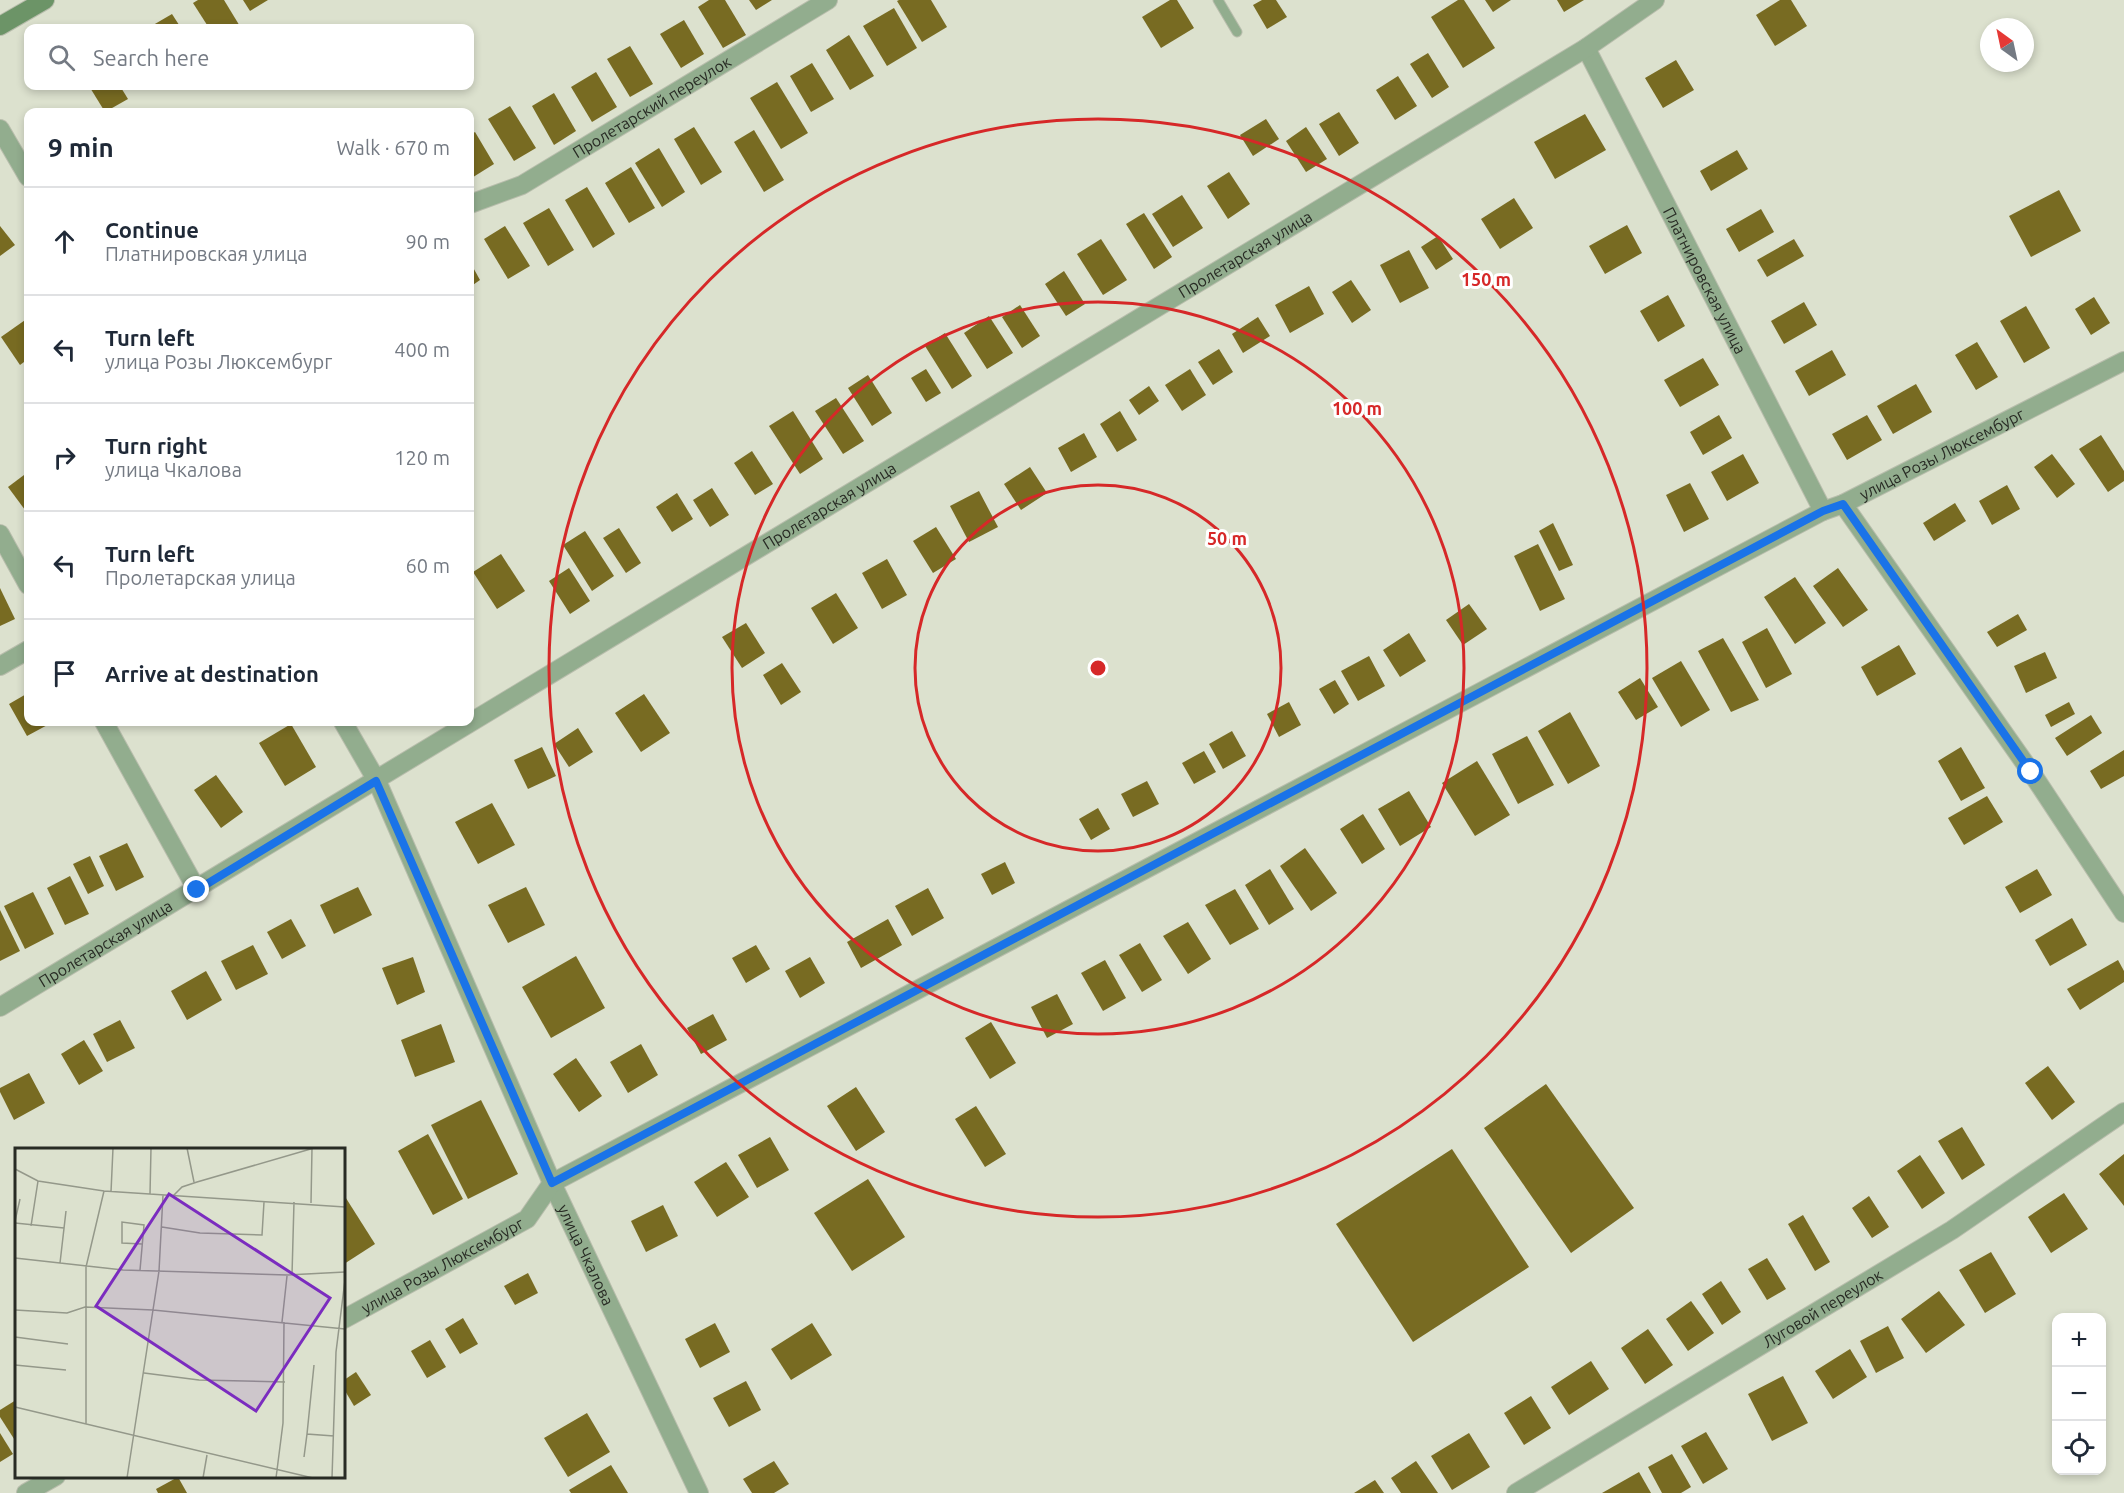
<!DOCTYPE html>
<meta charset="utf-8">
<style>
body{margin:0;font-family:Ubuntu,sans-serif;background:#f2f2f3;color:#1f2937}
.controls{position:absolute;right:18px;bottom:18px;display:grid;overflow:hidden;border-radius:12px;box-shadow:0 3px 9px #0003}
.controls button{width:54px;height:54px;display:grid;place-items:center;padding:0;border:0;border-bottom:2px solid #e0e1e3;background:#fff;color:#1f2937;font:30px sans-serif}
.compass{position:absolute;left:1980px;top:18px;width:54px;height:54px;border-radius:50%;background:#fff;box-shadow:0 3px 9px #0003;rotate:327deg}
.stop{position:absolute;width:18px;height:18px;margin:-14px;border:4px solid #1a73e8;border-radius:50%;background:#fff}
.stop.end{background:#1a73e8;border-color:#fff;box-shadow:0 2px 6px #0008}
.list{margin:0;padding:0;list-style:none}
h2{display:flex;justify-content:space-between;align-items:center;height:78px;margin:0;padding:0 24px;font-size:26px}
h2 small{font-size:20px;font-weight:400;color:#747a83}
.list li{display:grid;grid-template-columns:39px 1fr auto;gap:18px;align-items:center;box-sizing:border-box;height:108px;padding:0 24px;border-top:2px solid #e0e1e3}
.list b{display:block;font-size:22px;white-space:nowrap}
.list p{margin:0;font-size:20px;white-space:nowrap;color:#747a83}
.list em{font-size:20px;font-style:normal;color:#747a83}
.icon{flex:none;width:33px;height:33px;fill:none;stroke:currentColor;stroke-width:2;stroke-linecap:round;stroke-linejoin:round}
.map{position:relative;flex:none;width:2124px;height:1493px;overflow:hidden}
.search{position:absolute;background:#fff;box-shadow:0 3px 9px #0003;left:24px;top:24px;width:450px;height:66px;display:flex;align-items:center;gap:15px;box-sizing:border-box;padding:0 21px;border-radius:12px;color:#747a83;font-size:22px}
.panel{position:absolute;background:#fff;box-shadow:0 3px 9px #0003;left:24px;top:108px;width:450px;height:618px;border-radius:12px}
.map>svg:first-child{display:block}
.building{fill:#786b22}
.lines{fill:none;stroke-linecap:round;stroke-linejoin:round}
.service-casing{stroke:#b8bdac;stroke-width:11}
.minor-casing{stroke:#b8bdac;stroke-width:20}
.secondary-casing{stroke:#b8bdac;stroke-width:20}
.service{stroke:#92ad8e;stroke-width:9}
.minor{stroke:#92ad8e;stroke-width:18}
.secondary{stroke:#6c9467;stroke-width:18}
.route{stroke:#1a73e8;stroke-width:8}
.ring{fill:none;stroke:#d62828;stroke-width:3}
.labels{text-anchor:middle;stroke-width:6;stroke-linejoin:round;paint-order:stroke}
.street-label{font-size:16px;fill:#282b24;stroke:#fff}
.inset-road{fill:none;stroke:#94988a;stroke-width:1.5}
.view{fill:#7b2cbf;fill-opacity:0.15;stroke:#7b2cbf;stroke-width:3}
.inset-edge{fill:none;stroke:#282b24;stroke-width:3}
.centre{fill:#d62828;stroke:#fff;stroke-width:3}
.ring-label{font-size:18px;text-anchor:middle;font-weight:bold;fill:#d62828;stroke:#fff;stroke-width:6;stroke-linejoin:round;paint-order:stroke}
</style>
<div class="map">
<svg width="2124" height="1493" viewBox="0 0 2124 1493">
<rect width="100%" height="100%" fill="#dce1ce"/>
<g class="building">
<path d="M198 0H224L241 28H209L193 3Z"/>
<path d="M243 0H268L250 11Z"/>
<path d="M709 0H725L746 35 723 48 698 7Z"/>
<path d="M749 0H772L756 10Z"/>
<path d="M899 0H931L947 27 922 42 897 1Z"/>
<path d="M1170 0H1177L1194 28 1161 48 1142 17Z"/>
<path d="M1262 0H1276L1287 17 1267 29 1253 5Z"/>
<path d="M1458 0H1464L1495 48 1463 68 1431 17Z"/>
<path d="M1485 0H1511L1493 12Z"/>
<path d="M1557 0H1584L1564 12Z"/>
<path d="M1780 0H1791L1807 26 1775 46 1756 15Z"/>
<path d="M894 8 917 48 887 66 863 26Z"/>
<path d="M172 14 181 28H148Z"/>
<path d="M684 20 704 54 681 68 660 34Z"/>
<path d="M849 35 874 76 850 90 826 50Z"/>
<path d="M630 46 653 84 630 97 607 59Z"/>
<path d="M1428 53 1449 87 1432 98 1410 64Z"/>
<path d="M1676 60 1694 90 1663 108 1645 78Z"/>
<path d="M812 63 834 99 811 112 790 76Z"/>
<path d="M596 72 617 107 592 122 571 87Z"/>
<path d="M1398 76 1417 106 1395 120 1376 90Z"/>
<path d="M777 82 808 133 781 149 750 98Z"/>
<path d="M89 86H120L128 99 105 112Z"/>
<path d="M554 93 576 131 554 145 532 106Z"/>
<path d="M510 106 536 148 514 161 488 119Z"/>
<path d="M1339 112 1359 143 1339 156 1319 124Z"/>
<path d="M1585 114 1606 150 1555 179 1534 142Z"/>
<path d="M1266 119 1279 139 1253 156 1240 135Z"/>
<path d="M694 127 722 172 701 185 674 139Z"/>
<path d="M1306 127 1327 159 1306 172 1286 141Z"/>
<path d="M754 130 784 180 764 192 734 142Z"/>
<path d="M475 132 494 164 470 179V135Z"/>
<path d="M659 148 685 192 662 207 635 163Z"/>
<path d="M1737 150 1748 169 1711 191 1700 171Z"/>
<path d="M631 167 655 208 629 223 605 183Z"/>
<path d="M1229 172 1250 204 1228 219 1207 186Z"/>
<path d="M587 187 615 234 593 248 565 200Z"/>
<path d="M2059 190 2081 231 2031 257 2009 216Z"/>
<path d="M1182 195 1203 228 1173 247 1152 214Z"/>
<path d="M1514 198 1533 228 1500 249 1481 219Z"/>
<path d="M549 208 574 250 548 266 523 223Z"/>
<path d="M1761 209 1774 232 1739 252 1726 229Z"/>
<path d="M1144 213 1172 257 1154 269 1126 224Z"/>
<path d="M1627 225 1642 253 1605 274 1589 246Z"/>
<path d="M0 226 15 245 0 256Z"/>
<path d="M505 226 530 266 508 279 484 239Z"/>
<path d="M1438 236 1453 259 1436 270 1421 247Z"/>
<path d="M1101 239 1127 280 1103 295 1077 254Z"/>
<path d="M1794 239 1804 256 1767 277 1757 260Z"/>
<path d="M1409 250 1429 288 1400 303 1380 265Z"/>
<path d="M470 262 480 280 470 287Z"/>
<path d="M1064 271 1085 304 1066 316 1045 284Z"/>
<path d="M1351 280 1371 310 1352 323 1332 292Z"/>
<path d="M1309 286 1324 314 1290 333 1275 305Z"/>
<path d="M1668 295 1685 326 1658 342 1640 311Z"/>
<path d="M2094 297 2110 323 2091 335 2075 309Z"/>
<path d="M1804 302 1817 325 1784 344 1771 321Z"/>
<path d="M1020 305 1040 336 1022 348 1002 317Z"/>
<path d="M2026 306 2050 348 2024 363 2000 321Z"/>
<path d="M989 316 1013 353 987 369 964 333Z"/>
<path d="M1258 317 1270 336 1243 353 1232 334Z"/>
<path d="M28 318V359L20 365 1 337Z"/>
<path d="M945 333 972 376 952 389 925 346Z"/>
<path d="M1977 342 1998 377 1976 390 1955 355Z"/>
<path d="M1219 349 1233 372 1213 385 1198 362Z"/>
<path d="M1832 350 1846 375 1809 396 1795 371Z"/>
<path d="M1703 358 1719 385 1680 407 1664 380Z"/>
<path d="M926 369 941 393 926 402 911 378Z"/>
<path d="M1190 369 1206 395 1182 411 1165 385Z"/>
<path d="M868 375 892 413 872 426 848 388Z"/>
<path d="M1916 384 1932 412 1893 434 1877 406Z"/>
<path d="M1149 386 1159 401 1139 415 1129 400Z"/>
<path d="M836 398 864 441 843 454 815 411Z"/>
<path d="M793 411 823 459 800 474 769 426Z"/>
<path d="M1120 411 1137 440 1117 452 1100 424Z"/>
<path d="M1719 415 1732 438 1703 455 1690 432Z"/>
<path d="M1867 415 1882 440 1847 460 1832 434Z"/>
<path d="M1084 433 1097 457 1071 472 1058 448Z"/>
<path d="M2101 435 2124 471V481L2108 492 2079 449Z"/>
<path d="M752 451 773 484 755 495 734 463Z"/>
<path d="M1743 454 1759 483 1727 501 1711 472Z"/>
<path d="M2052 454 2075 484 2057 498 2034 467Z"/>
<path d="M1030 467 1047 493 1021 510 1004 484Z"/>
<path d="M28 472V514L8 487Z"/>
<path d="M1690 483 1709 519 1684 532 1666 495Z"/>
<path d="M2007 485 2020 509 1992 525 1979 501Z"/>
<path d="M712 488 729 515 710 527 693 500Z"/>
<path d="M979 491 998 527 969 542 950 506Z"/>
<path d="M677 493 693 519 672 532 656 507Z"/>
<path d="M1955 503 1966 521 1934 541 1923 523Z"/>
<path d="M1553 523 1573 565 1559 571 1539 531Z"/>
<path d="M936 527 956 559 933 573 913 541Z"/>
<path d="M619 528 641 563 626 573 603 538Z"/>
<path d="M585 531 614 576 592 591 563 545Z"/>
<path d="M1538 544 1565 599 1540 611 1514 556Z"/>
<path d="M501 554 525 591 497 609 473 572Z"/>
<path d="M887 559 907 595 882 609 862 573Z"/>
<path d="M569 568 590 601 570 614 549 581Z"/>
<path d="M1838 568 1868 610 1843 627 1813 586Z"/>
<path d="M1795 577 1826 623 1795 644 1764 597Z"/>
<path d="M0 588 15 619 0 626Z"/>
<path d="M836 593 858 628 833 644 811 608Z"/>
<path d="M1469 604 1487 629 1463 645 1446 620Z"/>
<path d="M2018 614 2027 630 1997 647 1987 632Z"/>
<path d="M746 623 765 653 742 668 722 637Z"/>
<path d="M1767 628 1792 674 1766 688 1742 642Z"/>
<path d="M1409 633 1426 661 1400 677 1383 650Z"/>
<path d="M1723 638 1759 700 1731 712 1698 651Z"/>
<path d="M1899 645 1916 674 1877 696 1861 667Z"/>
<path d="M2045 652 2057 678 2026 693 2014 666Z"/>
<path d="M1369 656 1385 686 1358 701 1341 671Z"/>
<path d="M1681 661 1710 710 1681 727 1652 678Z"/>
<path d="M782 663 801 692 781 705 763 675Z"/>
<path d="M1640 678 1658 707 1636 720 1618 692Z"/>
<path d="M1335 680 1349 704 1334 714 1319 689Z"/>
<path d="M28 693V722H53L27 736 9 704Z"/>
<path d="M644 694 670 733 641 752 615 713Z"/>
<path d="M1289 702 1301 725 1279 737 1267 714Z"/>
<path d="M2069 702 2075 714 2051 727 2045 715Z"/>
<path d="M1570 712 1600 766 1568 784 1538 731Z"/>
<path d="M2091 715 2102 733 2067 756 2055 738Z"/>
<path d="M291 724 316 767 285 786 259 743Z"/>
<path d="M578 728 593 752 569 767 554 744Z"/>
<path d="M1232 731 1246 756 1223 769 1209 744Z"/>
<path d="M1527 736 1554 785 1518 804 1492 754Z"/>
<path d="M542 747 556 776 528 789 514 760Z"/>
<path d="M1961 747 1985 788 1961 801 1938 761Z"/>
<path d="M2124 750V776L2101 789 2090 771Z"/>
<path d="M1204 751 1216 772 1194 784 1182 763Z"/>
<path d="M1477 761 1510 815 1475 836 1442 783Z"/>
<path d="M216 775 243 812 221 828 194 790Z"/>
<path d="M1147 781 1159 804 1133 817 1121 794Z"/>
<path d="M1409 791 1431 827 1400 846 1378 809Z"/>
<path d="M1987 796 2003 822 1964 845 1948 818Z"/>
<path d="M492 803 515 845 478 864 455 822Z"/>
<path d="M1098 808 1110 829 1091 840 1079 819Z"/>
<path d="M1363 814 1385 849 1362 864 1340 829Z"/>
<path d="M127 843 144 877 116 891 99 856Z"/>
<path d="M1305 848 1337 893 1311 911 1280 866Z"/>
<path d="M90 856 104 886 88 894 73 864Z"/>
<path d="M1005 862 1015 883 992 895 981 874Z"/>
<path d="M1270 869 1294 909 1269 925 1245 885Z"/>
<path d="M2037 869 2052 895 2020 913 2005 887Z"/>
<path d="M70 876 89 914 65 925 47 888Z"/>
<path d="M358 887 372 915 334 934 320 905Z"/>
<path d="M526 887 545 925 508 943 488 905Z"/>
<path d="M928 888 944 918 912 936 895 906Z"/>
<path d="M1235 889 1259 929 1230 945 1205 905Z"/>
<path d="M33 892 54 934 25 949 4 906Z"/>
<path d="M0 910 20 951 0 961Z"/>
<path d="M2072 918 2087 945 2050 966 2035 940Z"/>
<path d="M291 919 306 946 282 959 267 932Z"/>
<path d="M888 919 902 945 861 968 847 942Z"/>
<path d="M1188 922 1211 959 1188 974 1163 936Z"/>
<path d="M1140 943 1162 980 1142 992 1119 955Z"/>
<path d="M253 945 268 974 236 990 221 961Z"/>
<path d="M756 945 770 969 746 983 732 958Z"/>
<path d="M576 956 605 1008 551 1038 522 987Z"/>
<path d="M413 957 425 992 397 1005 382 968Z"/>
<path d="M810 957 825 983 800 998 785 971Z"/>
<path d="M1105 960 1126 998 1103 1011 1081 973Z"/>
<path d="M2118 960 2124 971V982L2080 1010 2067 989Z"/>
<path d="M206 971 222 1000 187 1020 171 991Z"/>
<path d="M1057 994 1073 1024 1047 1038 1031 1007Z"/>
<path d="M713 1014 727 1040 701 1054 687 1028Z"/>
<path d="M120 1020 135 1048 107 1062 93 1034Z"/>
<path d="M991 1022 1016 1063 990 1079 965 1038Z"/>
<path d="M441 1024 455 1062 415 1077 401 1040Z"/>
<path d="M84 1040 103 1071 79 1085 61 1054Z"/>
<path d="M641 1044 658 1075 628 1093 610 1062Z"/>
<path d="M576 1058 602 1096 579 1112 553 1074Z"/>
<path d="M2048 1066 2075 1102 2052 1120 2025 1083Z"/>
<path d="M29 1073 45 1103 14 1120 0 1092V1088Z"/>
<path d="M1546 1084 1634 1208 1571 1253 1484 1128Z"/>
<path d="M856 1087 885 1132 856 1151 827 1106Z"/>
<path d="M481 1100 518 1174 468 1199 431 1125Z"/>
<path d="M976 1106 1006 1154 985 1167 955 1119Z"/>
<path d="M1962 1127 1985 1165 1962 1180 1938 1141Z"/>
<path d="M428 1134 463 1199 433 1215 398 1151Z"/>
<path d="M770 1137 789 1170 757 1188 738 1155Z"/>
<path d="M1452 1149 1529 1267 1413 1342 1336 1224Z"/>
<path d="M2124 1154V1206L2099 1174Z"/>
<path d="M1920 1155 1945 1193 1922 1209 1897 1171Z"/>
<path d="M726 1162 749 1197 717 1217 694 1182Z"/>
<path d="M868 1179 905 1237 852 1271 814 1213Z"/>
<path d="M2064 1193 2088 1229 2051 1253 2028 1217Z"/>
<path d="M344 1195 375 1244 344 1264Z"/>
<path d="M1869 1196 1889 1227 1872 1238 1852 1208Z"/>
<path d="M663 1205 678 1236 646 1252 631 1221Z"/>
<path d="M1803 1215 1830 1262 1815 1271 1788 1224Z"/>
<path d="M1991 1252 2016 1294 1985 1313 1959 1270Z"/>
<path d="M1767 1258 1786 1289 1767 1300 1748 1269Z"/>
<path d="M528 1273 538 1293 515 1305 504 1286Z"/>
<path d="M1721 1281 1741 1312 1722 1325 1702 1294Z"/>
<path d="M1939 1291 1965 1325 1926 1353 1901 1319Z"/>
<path d="M1691 1301 1714 1333 1688 1351 1666 1319Z"/>
<path d="M463 1318 478 1344 460 1354 445 1329Z"/>
<path d="M715 1323 730 1352 700 1368 685 1339Z"/>
<path d="M812 1323 832 1355 791 1380 771 1349Z"/>
<path d="M1888 1326 1904 1358 1876 1373 1860 1341Z"/>
<path d="M1648 1329 1673 1365 1645 1384 1621 1348Z"/>
<path d="M430 1340 446 1367 427 1378 411 1351Z"/>
<path d="M1850 1349 1867 1377 1833 1399 1815 1371Z"/>
<path d="M1591 1361 1609 1389 1569 1415 1551 1387Z"/>
<path d="M356 1372 371 1395 354 1406 344 1389V1380Z"/>
<path d="M1783 1376 1808 1423 1772 1441 1748 1394Z"/>
<path d="M746 1381 761 1410 729 1427 713 1398Z"/>
<path d="M1531 1396 1551 1428 1524 1445 1504 1413Z"/>
<path d="M16 1400V1442L0 1417V1410Z"/>
<path d="M587 1413 610 1452 568 1477 544 1438Z"/>
<path d="M1706 1432 1728 1469 1703 1484 1681 1446Z"/>
<path d="M0 1433 13 1454 0 1462Z"/>
<path d="M1469 1433 1490 1467 1452 1490 1431 1456Z"/>
<path d="M1672 1454 1691 1487 1681 1493H1662L1648 1467Z"/>
<path d="M774 1461 789 1484 774 1493H752L743 1479Z"/>
<path d="M1416 1461 1438 1493H1401L1391 1478Z"/>
<path d="M611 1465 628 1493H571L569 1490Z"/>
<path d="M1639 1472 1651 1493H1602Z"/>
<path d="M178 1477 187 1493H158L156 1489Z"/>
<path d="M1375 1480 1384 1493H1354Z"/>
</g>
<g class="lines">
<g class="service-casing">
<path id="service" d="M1218 0 1237 32"/>
</g>
<g class="minor-casing">
<g id="minor">
<path id="s1" d="M1586 48 1823 511"/>
<path d="M0 129 28 177"/>
<path id="s2" d="M470 204 522 185 828 0"/>
<path d="M1843 504 2031 772 2124 913"/>
<path d="M0 534 28 585"/>
<path d="M0 666 28 650"/>
<path d="M104 722 197 890"/>
<path id="s3" d="M343 722 377 781 552 1183 699 1493"/>
<path id="s4" d="M0 1007 1586 48 1655 0"/>
<path id="s5" d="M344 1319 527 1219 552 1183 1823 511 1843 504 2124 361"/>
<path d="M26 1493 56 1476"/>
<path id="s6" d="M1516 1493 1952 1230 2124 1112"/>
</g>
</g>
<g class="secondary-casing">
<path id="secondary" d="M0 26 45 0"/>
</g>
<use href="#service" class="service"/>
<use href="#minor" class="minor"/>
<use href="#secondary" class="secondary"/>
</g>
<g class="lines">
<path class="route" d="M197 890 376 781 552 1183 1823 511 1843 504 2031 772"/>
</g>
<g class="ring">
<circle cx="1098" cy="668" r="183"/>
<circle cx="1098" cy="668" r="366"/>
<circle cx="1098" cy="668" r="549"/>
</g>
<g class="labels">
<g class="street-label">
<text dy="6" stroke="none"><textPath href="#s2" startOffset="207">Пролетарский переулок</textPath></text>
<text dy="6" stroke="none"><textPath href="#s4" startOffset="1455">Пролетарская улица</textPath></text>
<text dy="6" stroke="none"><textPath href="#s1" startOffset="261">Платнировская улица</textPath></text>
<text dy="6" stroke="none"><textPath href="#s5" startOffset="1822">улица Розы Люксембург</textPath></text>
<text dy="6" stroke="none"><textPath href="#s4" startOffset="969">Пролетарская улица</textPath></text>
<text dy="6" stroke="none"><textPath href="#s4" startOffset="123">Пролетарская улица</textPath></text>
<text dy="6" stroke="none"><textPath href="#s3" startOffset="586">улица Чкалова</textPath></text>
<text dy="6" stroke="none"><textPath href="#s5" startOffset="112">улица Розы Люксембург</textPath></text>
<text dy="6" stroke="none"><textPath href="#s6" startOffset="358">Луговой переулок</textPath></text>
</g>
</g>
<g transform="translate(15 1148)">
<rect width="330" height="330" fill="#dce1ce"/>
<path class="inset-road" d="M172 0 179 34M0 21 23 33 89 43 330 59M96 44 98 0M135 46 136 0M158 48 167 39 182 34 299 0M296 55 297 0M0 73 5 51M0 75 49 80M16 78 23 33M147 79 185 85 247 87 249 54M0 110 108 122 272 127 330 124M45 115 51 63M125 122 129 77 107 74V95L127 96M277 127 279 54M0 162 52 165 70 159 138 162 330 181M267 174 272 128M0 189 53 196M0 217 51 222M299 217 292 286 319 288M129 225 184 232 270 234M0 259 298 330M71 276V119L89 43M289 309 292 286M112 330 144 123 148 47M188 330 192 307M261 330 268 275 269 174M317 330 321 204 330 132"/>
<path class="view" d="M154 46 315 150 241 263 81 158Z"/>
<rect width="330" height="330" class="inset-edge"/>
</g>
<circle cx="1098" cy="668" r="9" class="centre"/>
<g class="ring-label">
<text x="1486" y="286">150 m</text>
<text x="1357" y="415">100 m</text>
<text x="1227" y="545">50 m</text>
</g>
</svg>
<div class="controls">
<button>+</button>
<button>−</button>
<button><svg class="icon" aria-label="locate" viewBox="0 0 24 24"><circle cx="12" cy="12" r="6"/><path d="M12 2v4M12 18v4M2 12h4M18 12h4"/></svg></button>
</div>
<svg class="compass" viewBox="-18 -18 36 36"><path d="M0-13l5 13h-10z" fill="#e53935"/><path d="M0 13l5-13h-10z" fill="#747a83"/></svg>
<div class="stop" style="left:2031px;top:772px"></div>
<div class="stop end" style="left:197px;top:890px"></div>
<div class="search"><svg class="icon" aria-label="search" viewBox="0 0 24 24"><circle cx="10" cy="10" r="6"/><path d="M15 15l6 6"/></svg>Search here</div>
<section class="panel">
<h2>9 min<small>Walk · 670 m</small></h2>
<ul class="list">
<li><svg class="icon" aria-label="ahead" viewBox="0 0 24 24"><path d="M12 20V5M6 11l6-6 6 6"/></svg><div><b>Continue</b><p>Платнировская улица</p></div><em>90 m</em></li>
<li><svg class="icon" aria-label="left" viewBox="0 0 24 24"><path d="M17 20v-9H6M10 6l-5 5 5 5"/></svg><div><b>Turn left</b><p>улица Розы Люксембург</p></div><em>400 m</em></li>
<li><svg class="icon" aria-label="right" viewBox="0 0 24 24"><path d="M7 20v-9h11M14 6l5 5-5 5"/></svg><div><b>Turn right</b><p>улица Чкалова</p></div><em>120 m</em></li>
<li><svg class="icon" aria-label="left" viewBox="0 0 24 24"><path d="M17 20v-9H6M10 6l-5 5 5 5"/></svg><div><b>Turn left</b><p>Пролетарская улица</p></div><em>60 m</em></li>
<li><svg class="icon" aria-label="arrive" viewBox="0 0 24 24"><path d="M6 21V4h12l-3 4 3 4H6"/></svg><div><b>Arrive at destination</b></div></li>
</ul>
</section>
</div>
